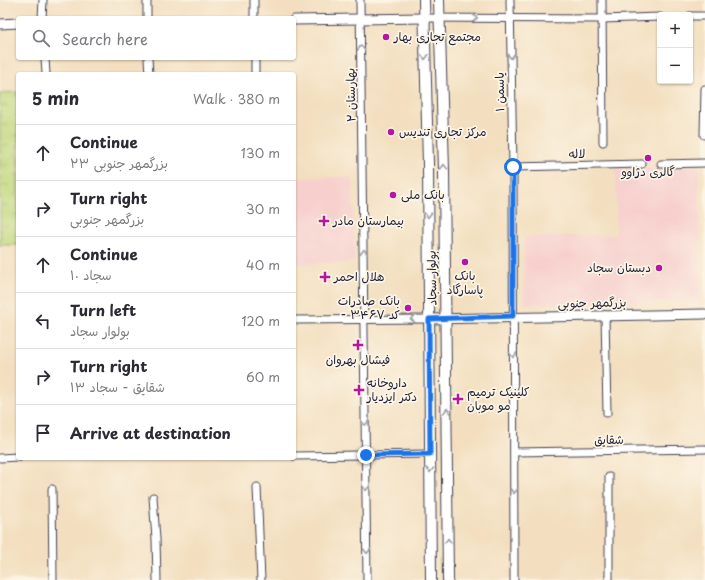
<!DOCTYPE html>
<meta charset="utf-8">
<style>
body{margin:0;font-family:"Playpen Sans","Playpen Sans Arabic",sans-serif;background:#f2f2f3;color:#2b2b33}
.controls{position:absolute;right:12px;top:12px;display:grid;overflow:hidden;border-radius:4px;box-shadow:0 1px 3px #0004}
.controls button{width:36px;height:36px;display:grid;place-items:center;padding:0;border:0;border-bottom:1px solid #e1e1e2;background:#fff;color:#2b2b33;font:20px sans-serif}
.stop{position:absolute;width:12px;height:12px;margin:-9px;border:3px solid #1a73e8;border-radius:50%;background:#fff}
.stop.end{background:#1a73e8;border-color:#fff;box-shadow:0 1px 4px #0008}
.list{margin:0;padding:0;list-style:none}
h2{display:flex;justify-content:space-between;align-items:center;height:52px;margin:0;padding:0 16px;font-size:17px}
h2 small{font-size:13px;font-weight:400;color:#7c7c81}
.list li{display:grid;grid-template-columns:26px 1fr auto;gap:12px;align-items:center;box-sizing:border-box;height:56px;padding:0 16px;border-top:1px solid #e1e1e2}
.list b{display:block;font-size:15px;white-space:nowrap}
.list p{margin:0;font-size:13px;white-space:nowrap;color:#7c7c81}
.list em{font-size:13px;font-style:normal;color:#7c7c81}
.icon{flex:none;width:22px;height:22px;fill:none;stroke:currentColor;stroke-width:2;stroke-linecap:round;stroke-linejoin:round}
.map{position:relative;flex:none;width:705px;height:580px;overflow:hidden}
.search{position:absolute;background:#fff;box-shadow:0 1px 3px #0004;left:16px;top:16px;width:280px;height:44px;display:flex;align-items:center;gap:10px;box-sizing:border-box;padding:0 14px;border-radius:4px;color:#7c7c81;font-size:15px}
.panel{position:absolute;background:#fff;box-shadow:0 1px 3px #0004;left:16px;top:72px;width:280px;height:388px;border-radius:4px}
.map>svg:first-child{display:block}
.built{fill:#f7d0ce}
.grass{fill:url(#grass-tufts);stroke:#707c5b}
.lines{fill:none;stroke-linecap:round;stroke-linejoin:round}
.minor-casing{stroke:#413e4f;stroke-width:9}
.tertiary-casing{stroke:#413e4f;stroke-width:11}
.secondary-casing{stroke:#413e4f;stroke-width:12}
.minor{stroke:#fff;stroke-width:7}
.tertiary{stroke:#fff;stroke-width:9}
.secondary{stroke:#fff;stroke-width:10}
.oneway{stroke:#9c9ca7}
.route{stroke:#1a73e8;stroke-width:5}
.poi-dot{fill:#b5179e;stroke:#fcf5e5;stroke-width:1.5}
.labels{text-anchor:middle;stroke-width:3.5;stroke-linejoin:round;paint-order:stroke}
.poi-label{font-size:12px;fill:#22223b;stroke:#fcf5e5;text-anchor:start}
.street-label{font-size:12px;fill:#22223b;stroke:#fcf5e5}
</style>
<div class="map">
<svg width="705" height="580" viewBox="0 0 705 580">
<defs>
<pattern id="grass-tufts" width="24" height="20" patternUnits="userSpaceOnUse"><rect width="24" height="20" fill="#bfd77b"/><path d="M3 7l-1-3M5 7V3M7 7l1-3M15 17l-1-3M17 17v-4M19 17l1-3" fill="none" stroke="#a4b86b"/></pattern>
</defs>
<rect width="100%" height="100%" fill="#fcf5e5"/>
<filter id="ink" filterUnits="userSpaceOnUse"><feTurbulence type="fractalNoise" baseFrequency=".025" numOctaves="2"/><feDisplacementMap in="SourceGraphic" scale="8" xChannelSelector="R" yChannelSelector="G"/><feConvolveMatrix kernelMatrix="1 2 1 2 8 2 1 2 1" color-interpolation-filters="sRGB"/></filter>
<filter id="wash" filterUnits="userSpaceOnUse"><feTurbulence type="fractalNoise" baseFrequency=".012" numOctaves="4" result="noise"/><feDisplacementMap in="SourceGraphic" scale="16" xChannelSelector="R" yChannelSelector="G"/><feGaussianBlur stdDeviation="0.9" result="paint"/><feColorMatrix in="noise" values="0 0 0 0 0 0 0 0 0 0 0 0 0 0 0 0 0 1.4 0 .05"/><feComposite in="paint" operator="in"/></filter>
<g filter="url(#wash)">
<rect width="100%" height="100%" fill="#f3dfc0"/>
<g class="built">
<path d="M699 167 701 301 524 304V237L616 235V168Z"/>
<path d="M349 177 353 180 354 262 294 264V178Z"/>
</g>
<path class="grass" d="M18 92V245H0V93Z"/>
</g>
<g filter="url(#ink)">
<g class="lines">
<g class="minor-casing">
<g id="minor">
<path d="M254 0V18"/>
<path d="M360 0 367 580"/>
<path d="M510 0 513 167 514 580"/>
<path d="M602 0 603 142"/>
<path d="M690 16H705"/>
<path d="M42 18 43 0"/>
<path d="M147 18V0"/>
<path d="M424 18 602 19 660 17"/>
<path d="M45 58 46 74"/>
<path d="M148 58 149 74"/>
<path d="M255 58V74"/>
<path d="M704 135 705 89"/>
<path d="M661 164 705 163"/>
<path d="M513 167 642 164"/>
<path d="M605 315 607 413"/>
<path d="M294 320 429 319"/>
<path d="M514 452 705 449"/>
<path d="M294 456 430 454"/>
<path d="M0 458 18 457"/>
<path d="M609 477V580"/>
<path d="M257 487 261 580"/>
<path d="M52 489 53 580"/>
<path d="M153 497 156 539 157 580"/>
</g>
</g>
<g class="tertiary-casing">
<g id="tertiary">
<path d="M294 20 424 18"/>
<path d="M0 24 18 23"/>
<path d="M429 319 705 314"/>
</g>
</g>
<g class="secondary-casing">
<g id="secondary">
<path d="M424 0 428 164 431 580"/>
<path d="M439 0 444 170 448 580"/>
</g>
</g>
<use href="#minor" class="minor"/>
<use href="#tertiary" class="tertiary"/>
<use href="#secondary" class="secondary"/>
</g>
<defs><path id="oneway-chevron" d="M-2-3.5L2.5 0L-2 3.5" fill="none" stroke-width="1.6" stroke-linecap="round" stroke-linejoin="round"/></defs>
<g class="oneway">
<use href="#oneway-chevron" transform="translate(475 18) rotate(-1)"/>
<use href="#oneway-chevron" transform="translate(361 48) rotate(-91)"/>
<use href="#oneway-chevron" transform="translate(511 56) rotate(89)"/>
<use href="#oneway-chevron" transform="translate(425 57) rotate(89)"/>
<use href="#oneway-chevron" transform="translate(444 167) rotate(-91)"/>
<use href="#oneway-chevron" transform="translate(428 215) rotate(90)"/>
<use href="#oneway-chevron" transform="translate(364 252) rotate(-91)"/>
<use href="#oneway-chevron" transform="translate(413 319) rotate(179)"/>
<use href="#oneway-chevron" transform="translate(513 355) rotate(90)"/>
<use href="#oneway-chevron" transform="translate(447 411) rotate(-91)"/>
<use href="#oneway-chevron" transform="translate(365 423) rotate(89)"/>
<use href="#oneway-chevron" transform="translate(430 470) rotate(90)"/>
<use href="#oneway-chevron" transform="translate(366 488) rotate(90)"/>
<use href="#oneway-chevron" transform="translate(514 491) rotate(90)"/>
<use href="#oneway-chevron" transform="translate(448 541) rotate(-90)"/>
<use href="#oneway-chevron" transform="translate(367 551) rotate(89)"/>
</g>
</g>
<g class="lines" filter="url(#ink)">
<path class="route" d="M366 455 430 454 429 319 513 316V167"/>
</g>
<g class="poi-dot">
<circle cx="386" cy="37" r="4"/>
<circle cx="391" cy="132" r="4"/>
<circle cx="648" cy="158" r="4"/>
<circle cx="393" cy="195" r="4"/>
<path d="M322 215h4v4h4v4h-4v4h-4v-4h-4v-4h4z"/>
<circle cx="465" cy="262" r="4"/>
<circle cx="659" cy="268" r="4"/>
<path d="M323 271h4v4h4v4h-4v4h-4v-4h-4v-4h4z"/>
<circle cx="408" cy="308" r="4"/>
<path d="M356 339h4v4h4v4h-4v4h-4v-4h-4v-4h4z"/>
<path d="M357 384h4v4h4v4h-4v4h-4v-4h-4v-4h4z"/>
<path d="M456 393h4v4h4v4h-4v4h-4v-4h-4v-4h4z"/>
</g>
<g class="labels">
<g class="poi-label">
<text x="394" y="41">مجتمع تجاری بهار</text>
<text x="399" y="136">مرکز تجاری تندیس</text>
<text x="648" y="176" text-anchor="middle">گالری دژاوو</text>
<text x="401" y="199">بانک ملی</text>
<text x="333" y="225">بیمارستان مادر</text>
<text x="651" y="272" text-anchor="end">دبستان سجاد</text>
<text x="465" y="280" text-anchor="middle">بانک<tspan x="465" dy="14">پاسارگاد</tspan></text>
<text x="334" y="281">هلال احمر</text>
<text x="400" y="305" text-anchor="end">بانک صادرات<tspan x="400" dy="14">- کد ۳۴۶۷</tspan></text>
<text x="358" y="364" text-anchor="middle">فیشال بهروان</text>
<text x="367" y="387">داروخانه<tspan x="367" dy="14">دکتر ایزدیار</tspan></text>
<text x="467" y="396">کلینیک ترمیم<tspan x="467" dy="14">مو موبان</tspan></text>
</g>
<g class="street-label">
<text transform="translate(500 92) rotate(-91)" y="4">یاسمن ۱</text>
<text transform="translate(351 95) rotate(-91)" y="4">بهارستان ۲</text>
<text transform="translate(577 154) rotate(-1)" y="4">لاله</text>
<text transform="translate(432 278) rotate(-91)" y="4">بولوار سجاد</text>
<text transform="translate(592 303) rotate(-1)" y="4">بزرگمهر جنوبی</text>
<text transform="translate(609 440) rotate(-1)" y="4">شقایق</text>
</g>
</g>
</svg>
<div class="controls">
<button>+</button>
<button>−</button>
</div>
<div class="stop" style="left:513px;top:167px"></div>
<div class="stop end" style="left:366px;top:455px"></div>
<div class="search"><svg class="icon" aria-label="search" viewBox="0 0 24 24"><circle cx="10" cy="10" r="6"/><path d="M15 15l6 6"/></svg>Search here</div>
<section class="panel">
<h2>5 min<small>Walk · 380 m</small></h2>
<ul class="list">
<li><svg class="icon" aria-label="ahead" viewBox="0 0 24 24"><path d="M12 20V5M6 11l6-6 6 6"/></svg><div><b>Continue</b><p>بزرگمهر جنوبی ۲۳</p></div><em>130 m</em></li>
<li><svg class="icon" aria-label="right" viewBox="0 0 24 24"><path d="M7 20v-9h11M14 6l5 5-5 5"/></svg><div><b>Turn right</b><p>بزرگمهر جنوبی</p></div><em>30 m</em></li>
<li><svg class="icon" aria-label="ahead" viewBox="0 0 24 24"><path d="M12 20V5M6 11l6-6 6 6"/></svg><div><b>Continue</b><p>سجاد ۱۰</p></div><em>40 m</em></li>
<li><svg class="icon" aria-label="left" viewBox="0 0 24 24"><path d="M17 20v-9H6M10 6l-5 5 5 5"/></svg><div><b>Turn left</b><p>بولوار سجاد</p></div><em>120 m</em></li>
<li><svg class="icon" aria-label="right" viewBox="0 0 24 24"><path d="M7 20v-9h11M14 6l5 5-5 5"/></svg><div><b>Turn right</b><p>شقایق - سجاد ۱۳</p></div><em>60 m</em></li>
<li><svg class="icon" aria-label="arrive" viewBox="0 0 24 24"><path d="M6 21V4h12l-3 4 3 4H6"/></svg><div><b>Arrive at destination</b></div></li>
</ul>
</section>
</div>
